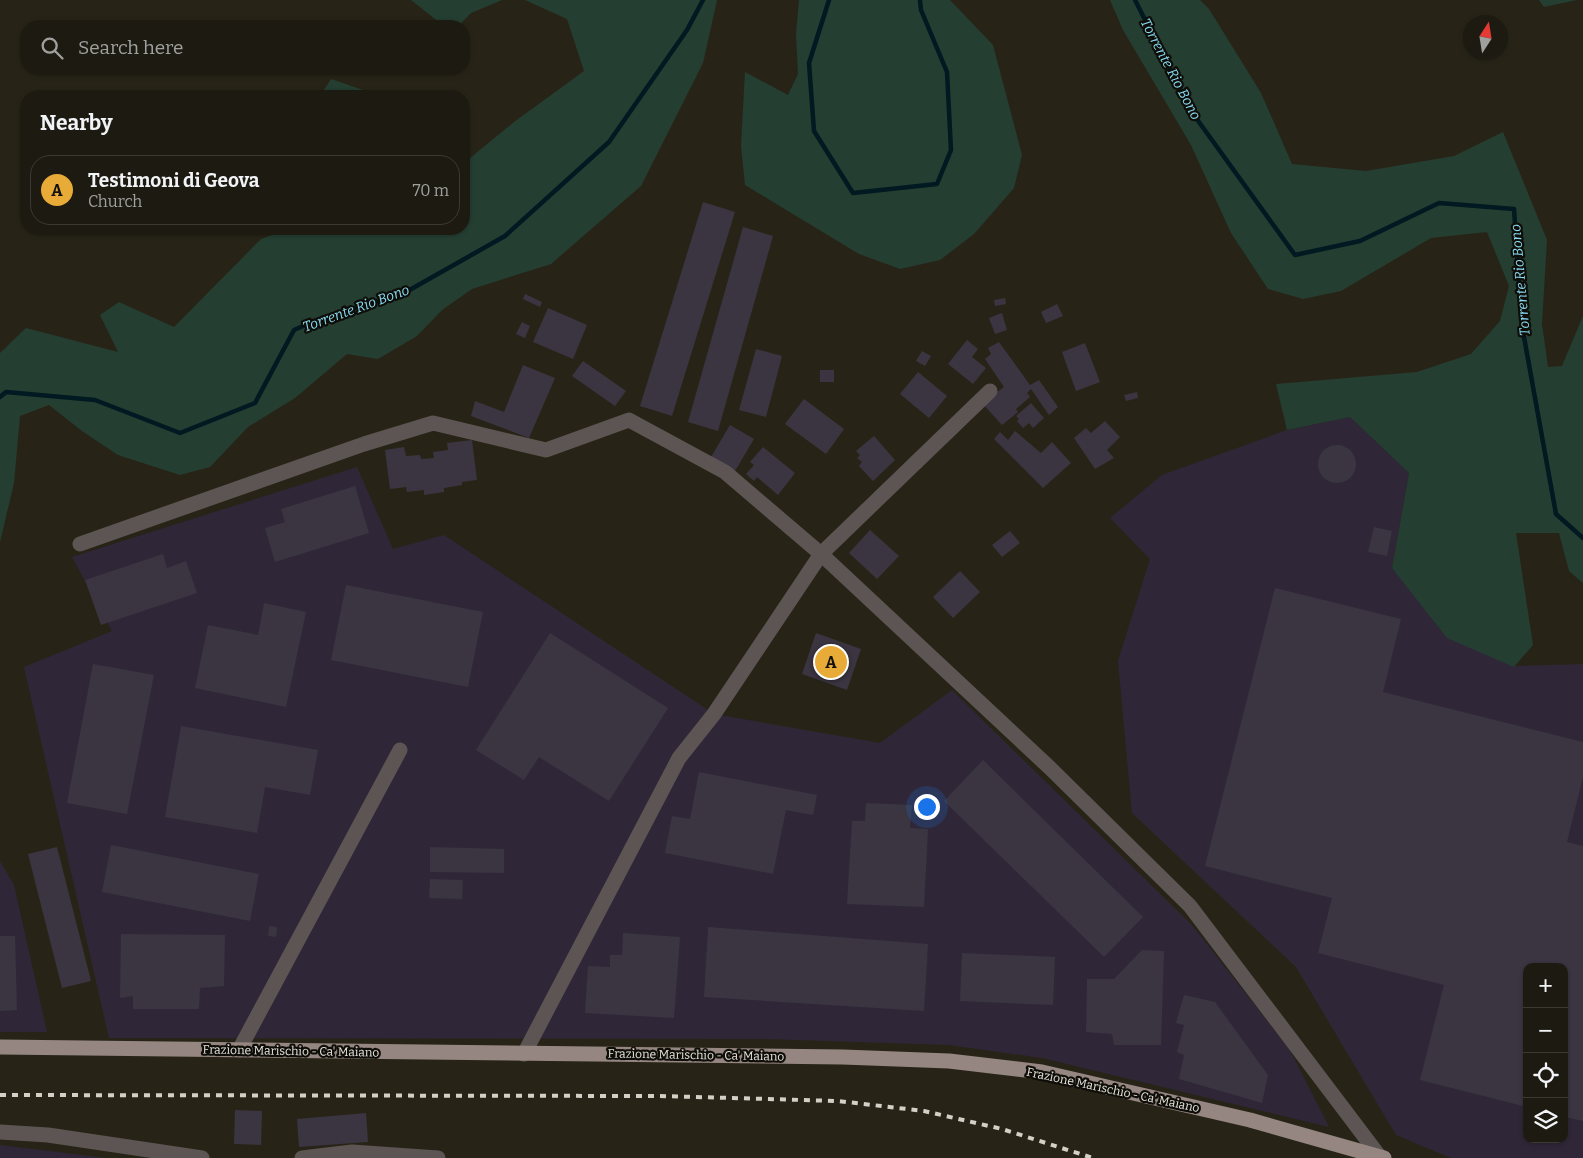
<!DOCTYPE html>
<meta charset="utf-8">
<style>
body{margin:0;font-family:Bitter,serif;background:#25241a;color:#f1f3f6}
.controls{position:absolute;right:15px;bottom:15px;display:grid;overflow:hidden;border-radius:10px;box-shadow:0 1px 4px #0004}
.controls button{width:45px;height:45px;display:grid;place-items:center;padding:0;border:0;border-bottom:1px solid #3b3931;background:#1d1b11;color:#f1f3f6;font:25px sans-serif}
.compass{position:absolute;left:1463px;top:15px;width:45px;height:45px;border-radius:50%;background:#1d1b11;box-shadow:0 1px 4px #0004;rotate:12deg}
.you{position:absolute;left:926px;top:806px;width:18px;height:18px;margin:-12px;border:4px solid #fff;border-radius:50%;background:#1a73e8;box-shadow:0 0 0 8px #1a73e833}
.badge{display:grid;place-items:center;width:32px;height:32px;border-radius:50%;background:#e8ab37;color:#111;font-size:16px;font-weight:700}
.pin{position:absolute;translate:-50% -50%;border:2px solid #fff;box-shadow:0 1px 5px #0006}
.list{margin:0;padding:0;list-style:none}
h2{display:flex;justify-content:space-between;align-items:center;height:65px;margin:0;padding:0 20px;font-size:21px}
h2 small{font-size:16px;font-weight:400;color:#a0a19f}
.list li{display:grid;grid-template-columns:32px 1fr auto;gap:15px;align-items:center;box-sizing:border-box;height:70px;margin:0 10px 10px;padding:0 10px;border:1px solid #3b3931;border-radius:20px}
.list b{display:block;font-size:19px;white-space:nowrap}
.list p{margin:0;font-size:16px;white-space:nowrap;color:#a0a19f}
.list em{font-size:16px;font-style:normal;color:#a0a19f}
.icon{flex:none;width:28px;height:28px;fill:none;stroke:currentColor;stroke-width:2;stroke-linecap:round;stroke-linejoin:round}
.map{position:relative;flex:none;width:1583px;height:1158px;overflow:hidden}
.search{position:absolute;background:#1d1b11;box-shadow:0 1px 4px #0004;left:20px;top:20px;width:450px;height:55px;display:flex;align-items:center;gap:12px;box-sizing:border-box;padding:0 18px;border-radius:20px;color:#a0a19f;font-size:19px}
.panel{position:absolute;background:#1d1b11;box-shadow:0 1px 4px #0004;left:20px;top:90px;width:450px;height:145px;border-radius:20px}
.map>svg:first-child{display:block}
.industrial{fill:#2f2737;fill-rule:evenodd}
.green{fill:#253e32}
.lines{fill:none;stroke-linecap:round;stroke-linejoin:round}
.stream{stroke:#011920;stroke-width:4.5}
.building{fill:#3a3541}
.minor{stroke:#5d5553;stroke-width:15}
.major{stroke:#958682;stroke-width:15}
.rail{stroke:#d3d0c8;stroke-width:4;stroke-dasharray:6 6;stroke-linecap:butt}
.labels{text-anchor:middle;stroke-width:4.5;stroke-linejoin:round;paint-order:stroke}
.street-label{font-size:12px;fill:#e8e6de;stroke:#0f0d08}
.water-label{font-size:14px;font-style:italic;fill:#86daf1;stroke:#0f0d08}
</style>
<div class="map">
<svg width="1583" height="1158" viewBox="0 0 1583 1158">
<rect width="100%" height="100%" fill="#272417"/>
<g class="industrial">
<path d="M1350 417 1409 473 1392 568 1514 666 1583 664V1158H1451L1396 1135 1296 967 1132 813 1118 661 1150 559 1110 518 1162 475 1287 430ZM1527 967H1564V1139H1527Z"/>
<path d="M357 467 393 549 444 535 714 714 880 743 952 690 1192 925 1290 1050 1329 1127 1042 1058 949 1045 766 1039 109 1038 24 667 112 631 72 557Z"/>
<path d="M0 861 14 885 47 1032H0Z"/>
<path d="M0 1145 107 1158H0Z"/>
</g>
<g class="green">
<path d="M411 0H502L471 13 458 26H444Z"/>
<path d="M525 0H717L703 63 641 186 551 264 472 289 442 310 417 336 378 359 347 354 295 398 248 427 210 467 180 475 118 455 82 431 49 405 20 416 14 483 0 542V353L26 328 118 352 100 315 119 302 174 327 261 239 289 229H464V163L514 122 584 71 567 19Z"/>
<path d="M799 0H950L993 45 1022 155 1014 188 974 234 940 260 900 269 859 254 745 185 741 146 745 72 788 95 798 74 796 34Z"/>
<path d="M1110 0H1200L1209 9 1261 93 1292 164 1366 171 1454 156 1503 132 1547 240 1542 324 1548 367 1562 366 1583 316V583L1569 571 1559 533H1516L1533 645 1514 667 1447 638 1392 568 1409 473 1350 417 1287 430 1276 384 1417 372 1471 354 1500 321 1509 286 1487 232 1431 238 1341 291 1303 299 1268 289 1231 233 1191 145 1123 30Z"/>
<path d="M1539 0H1577L1544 7Z"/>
<path d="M331 79 372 93 374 96H320Z"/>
</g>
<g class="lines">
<g class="stream">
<path d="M829 0 809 63 814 131 853 193 937 184 951 150 947 72 921 10 920 0"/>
<path d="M1135 0 1191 111 1295 255 1360 241 1439 203 1514 209 1522 326 1556 514 1583 538"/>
<path d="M0 397 6 392 95 400 180 433 255 403 294 330 317 320 406 292 505 236 609 142 687 30 703 0"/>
</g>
</g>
<g class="building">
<path d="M703 202 735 212 672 416 640 406Z"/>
<path d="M743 227 773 236 718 431 688 422Z"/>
<path d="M525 294 542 302 540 307 523 299Z"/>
<path d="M1005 298 1006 304 995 306 994 300Z"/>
<path d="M1057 304 1063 316 1046 323 1041 312Z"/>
<path d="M548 308 587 325 573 359 533 342Z"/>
<path d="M1002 313 1007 330 995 334 989 318Z"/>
<path d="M522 322 530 326 525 338 516 334Z"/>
<path d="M967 340 978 349 972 357 986 368 973 384 948 364Z"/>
<path d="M999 342 1030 385 1039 380 1058 407 1049 415 1031 389 1027 393 1030 397 1016 409 1018 412 1002 425 982 403 1004 387 985 359 991 354 988 348Z"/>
<path d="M1085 343 1100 382 1076 391 1062 352Z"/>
<path d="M756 349 782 356 766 417 739 410Z"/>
<path d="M922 351 931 356 925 366 916 361Z"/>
<path d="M583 361 626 391 615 406 572 376Z"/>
<path d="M523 365 555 378 529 438 471 416 475 401 504 412Z"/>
<rect x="820" y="370" width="14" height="12"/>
<path d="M918 372 947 396 929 418 900 394Z"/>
<path d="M1137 392 1138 398 1126 401 1124 395Z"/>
<path d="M804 399 844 429 826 454 785 424Z"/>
<path d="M1031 403 1044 418 1033 428 1029 423 1023 428 1017 421 1019 419 1016 416Z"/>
<path d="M1105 421 1120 437 1107 450 1114 458 1095 469 1074 438 1086 428 1091 433Z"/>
<path d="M730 425 754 439 735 471 711 457Z"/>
<path d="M1015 431 1041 453 1052 442 1071 463 1043 488 994 439 1000 432 1008 440Z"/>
<path d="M874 436 895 460 873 481 859 466 862 462 857 458 860 455 856 451Z"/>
<path d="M472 440 477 480 462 482V485L444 488V492L424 495V490L407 492 406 487 390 489 385 450 404 447 406 456 420 455 421 459 434 458 433 452 448 450 447 443Z"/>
<circle cx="1337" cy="464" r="19"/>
<path d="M763 447 795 473 778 495 757 477 754 481 746 474 754 465 750 462Z"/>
<path d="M355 486 369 533 275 562 265 528 285 522 281 509Z"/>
<path d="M1374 527 1392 531 1387 556 1368 552Z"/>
<path d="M870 530 899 556 877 579 849 553Z"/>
<path d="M1010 531 1020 543 1002 557 992 545Z"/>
<path d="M163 554 167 568 186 561 197 593 101 625 85 580Z"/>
<path d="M960 571 980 592 953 618 933 597Z"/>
<path d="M346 585 483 612 468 687 331 660Z"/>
<path d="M1275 588 1401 619 1383 692 1583 742V777L1567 842 1583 846V1121L1564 1117V967H1527V1107L1420 1080 1444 985 1318 953 1332 898 1205 866Z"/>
<path d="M264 603 306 612 286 707 195 688 208 625 258 635Z"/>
<path d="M550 633 668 708 609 801 539 757 524 780 476 750Z"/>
<path d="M816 633 861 649 847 690 802 674Z"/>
<path d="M93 664 154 675 127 814 67 803Z"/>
<path d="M181 726 318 750 310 795 265 787 257 833 165 817Z"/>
<path d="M983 760 1143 917 1104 957 944 801Z"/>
<path d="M699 772 817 795 813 815 786 810 773 874 665 853 672 816 690 819Z"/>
<path d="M866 803 912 805 910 828 928 829 924 907 847 904 852 821H865Z"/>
<path d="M111 845 259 874 250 921 102 892Z"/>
<path d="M57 847 91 981 62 988 28 854Z"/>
<path d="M430 847 504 849V873L430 872Z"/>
<path d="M430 879 463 880 462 899 429 898Z"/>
<path d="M269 926 277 927 276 937 268 936Z"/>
<path d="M708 927 928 944 924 1011 704 997Z"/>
<path d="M623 933 680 937 674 1018 585 1013 588 966 610 967V955H622Z"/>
<path d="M121 934 225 935 224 986 200 988 199 1009H133V996L120 998Z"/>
<path d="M0 936H15L17 1010 0 1011Z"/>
<path d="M1142 950 1164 951 1161 1045H1114L1112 1034 1086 1032 1087 979H1114Z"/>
<path d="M962 953 1055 957 1053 1005 960 1001Z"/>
<path d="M1184 995 1215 1002 1268 1075 1262 1103 1179 1079 1184 1055 1177 1052 1184 1025 1176 1023Z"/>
<path d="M235 1110 262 1111 261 1145 234 1144Z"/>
<path d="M366 1113 368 1142 299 1147 297 1119Z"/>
</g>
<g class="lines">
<g class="minor">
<path d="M80 544 364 444 433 423 546 450 629 420 725 472 821 554 1050 768 1190 906 1380 1157"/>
<path d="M239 1050 400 750"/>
<path d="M524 1054 679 758 714 714 821 554 990 391"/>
<path d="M0 1132 48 1135 202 1158"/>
<path d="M302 1158 352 1152 438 1158"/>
</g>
<path class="major" d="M0 1047 843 1057 949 1061 1042 1072 1250 1120 1384 1158"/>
<path class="rail" d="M0 1095 660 1096 838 1101 924 1111 1002 1129 1093 1158"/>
</g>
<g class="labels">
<g class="street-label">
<text transform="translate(291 1051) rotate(1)" y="4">Frazione Marischio - Ca' Maiano</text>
<text transform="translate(696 1055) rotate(1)" y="4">Frazione Marischio - Ca' Maiano</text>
<text transform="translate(1113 1090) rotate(12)" y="4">Frazione Marischio - Ca' Maiano</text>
</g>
<g class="water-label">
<text transform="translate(1171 69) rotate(62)" y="5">Torrente Rio Bono</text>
<text transform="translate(1520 280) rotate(-95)" y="5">Torrente Rio Bono</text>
<text transform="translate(356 308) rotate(-20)" y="5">Torrente Rio Bono</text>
</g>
</g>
</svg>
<div class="controls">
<button>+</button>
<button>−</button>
<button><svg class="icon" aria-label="locate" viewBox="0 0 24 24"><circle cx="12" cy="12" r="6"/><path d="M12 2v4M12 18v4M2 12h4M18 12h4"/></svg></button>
<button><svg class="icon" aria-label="layers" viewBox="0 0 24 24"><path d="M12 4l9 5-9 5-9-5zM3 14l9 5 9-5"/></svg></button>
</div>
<svg class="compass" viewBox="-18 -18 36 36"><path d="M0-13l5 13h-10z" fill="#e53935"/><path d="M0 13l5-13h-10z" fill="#a0a19f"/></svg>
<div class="you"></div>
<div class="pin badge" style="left:831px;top:662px">A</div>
<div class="search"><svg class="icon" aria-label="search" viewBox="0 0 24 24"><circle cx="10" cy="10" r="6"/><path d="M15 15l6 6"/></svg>Search here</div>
<section class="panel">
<h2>Nearby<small></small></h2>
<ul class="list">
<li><span class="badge">A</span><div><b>Testimoni di Geova</b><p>Church</p></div><em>70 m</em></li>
</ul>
</section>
</div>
